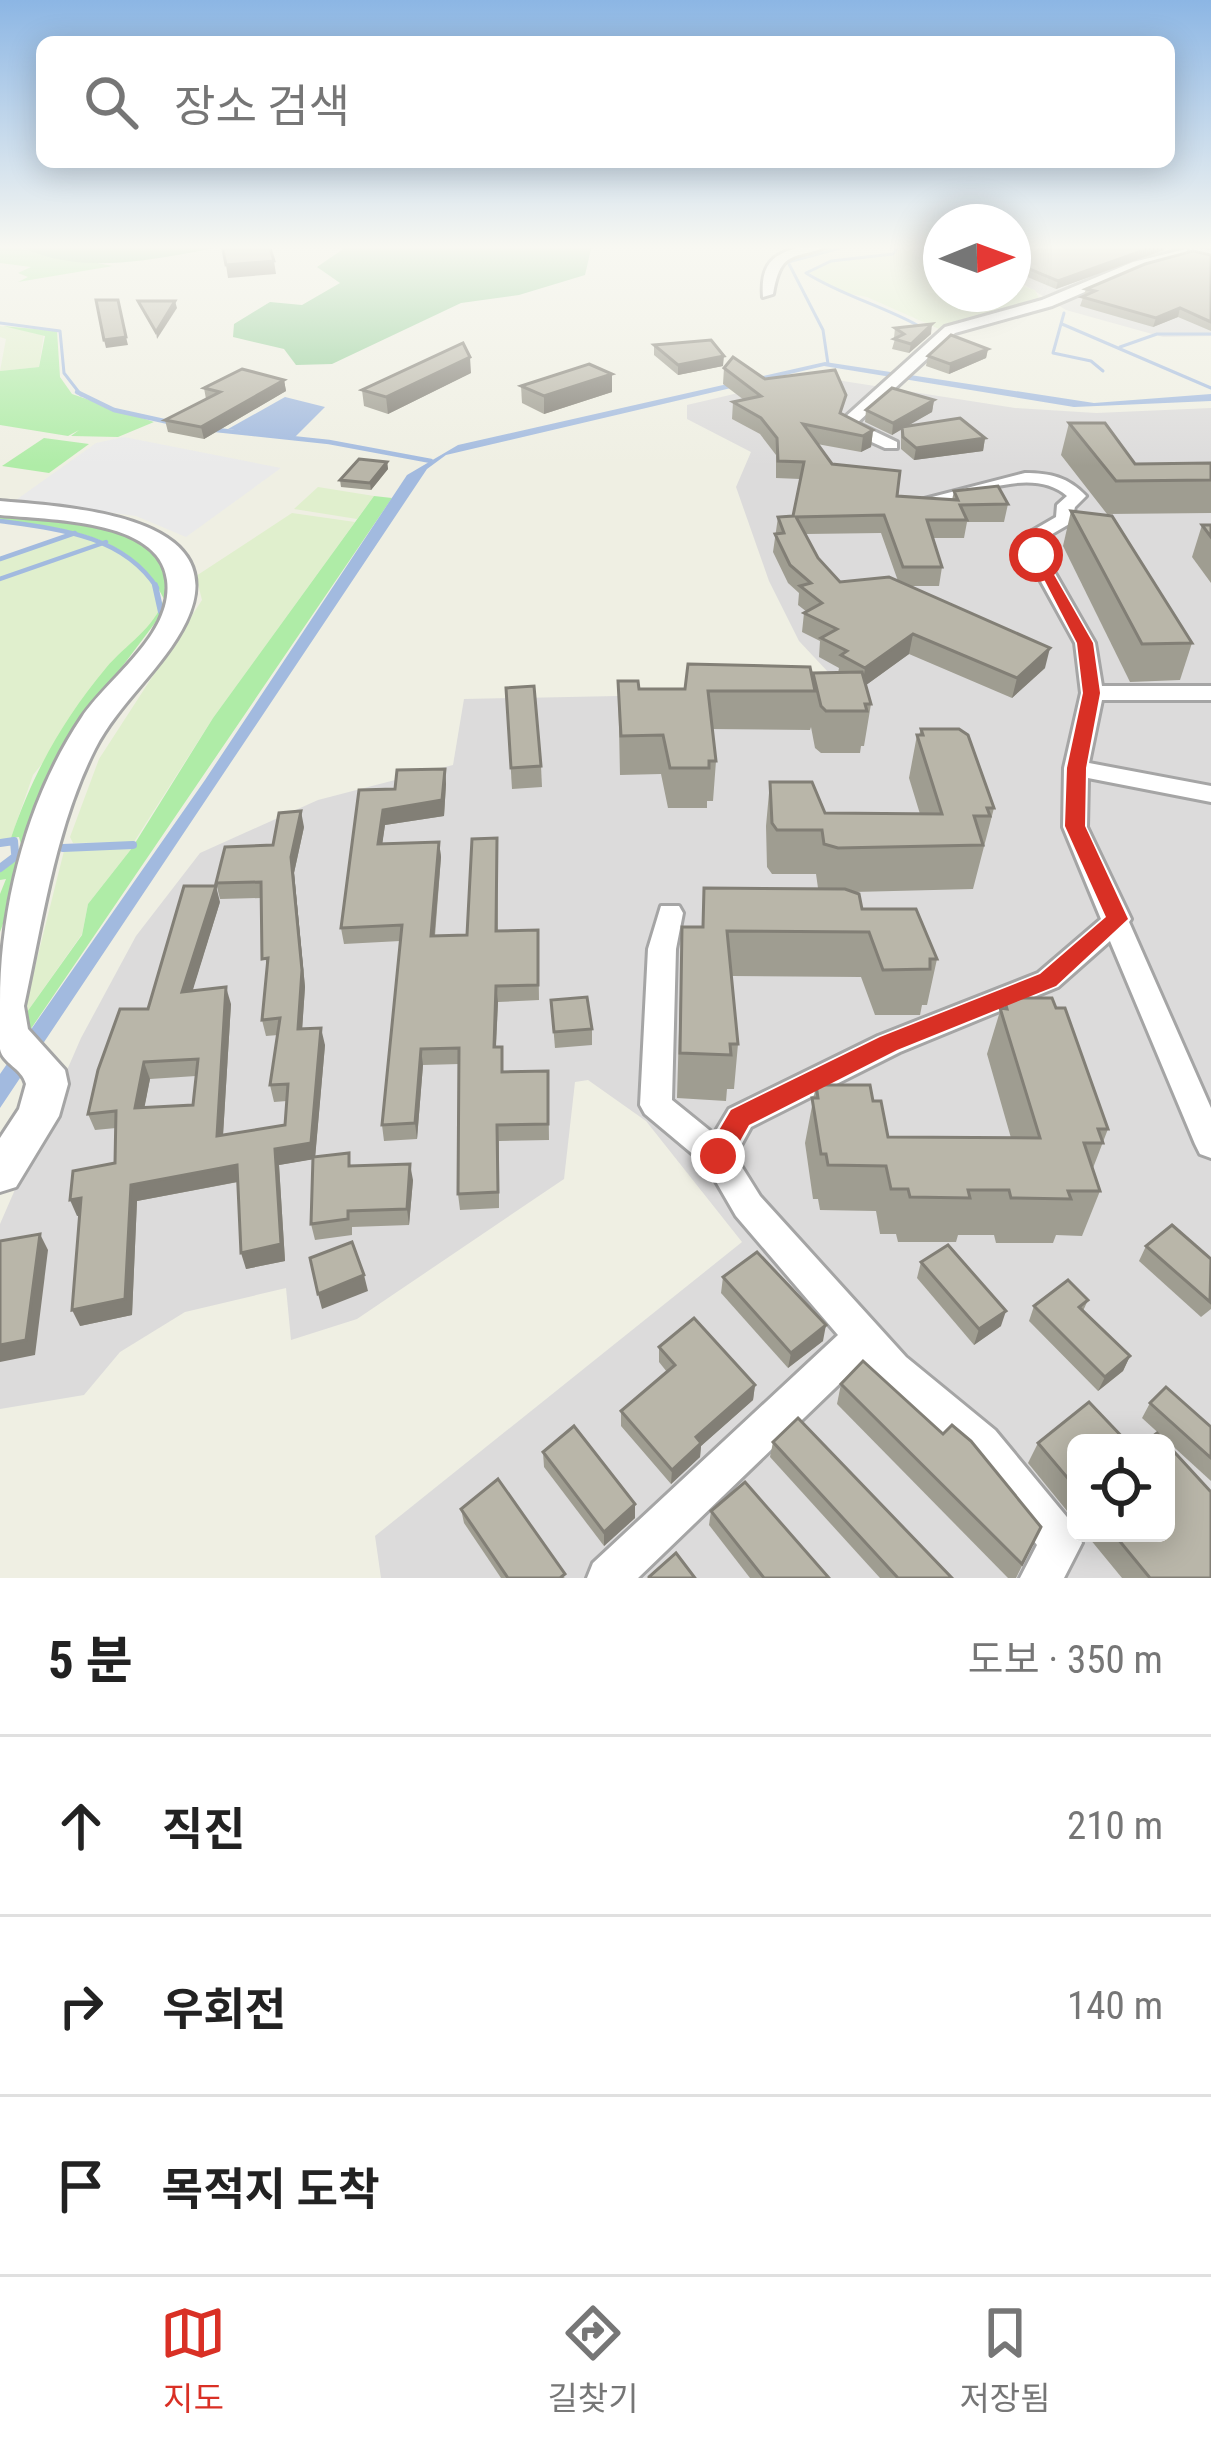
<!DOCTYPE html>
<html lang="ko">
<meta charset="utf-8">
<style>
body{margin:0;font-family:"Roboto Condensed","Noto Sans KR",sans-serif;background:#f2f2f2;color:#222}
.controls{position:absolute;right:36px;bottom:36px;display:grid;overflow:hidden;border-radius:18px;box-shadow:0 6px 30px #0003}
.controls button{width:108px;height:108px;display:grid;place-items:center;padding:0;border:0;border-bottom:3px solid #e0e0e0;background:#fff;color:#222;font:60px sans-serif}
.compass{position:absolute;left:923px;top:204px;width:108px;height:108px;border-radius:50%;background:#fff;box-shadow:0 6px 30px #0003;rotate:89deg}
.stop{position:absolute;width:36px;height:36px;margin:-27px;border:9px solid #d93025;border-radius:50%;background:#fff}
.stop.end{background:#d93025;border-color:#fff;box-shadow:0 3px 12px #0008}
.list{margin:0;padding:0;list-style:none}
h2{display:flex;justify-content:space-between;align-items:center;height:156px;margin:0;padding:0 48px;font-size:51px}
h2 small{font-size:39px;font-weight:400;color:#767676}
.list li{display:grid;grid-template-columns:78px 1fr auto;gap:36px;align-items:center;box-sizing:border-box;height:180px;padding:0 48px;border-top:3px solid #e0e0e0}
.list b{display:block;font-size:45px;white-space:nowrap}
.list em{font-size:39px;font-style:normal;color:#767676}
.icon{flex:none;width:66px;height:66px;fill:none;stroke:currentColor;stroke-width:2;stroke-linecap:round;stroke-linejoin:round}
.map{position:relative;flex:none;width:1211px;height:1578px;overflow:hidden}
.search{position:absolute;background:#fff;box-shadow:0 6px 30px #0003;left:36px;right:36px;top:36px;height:132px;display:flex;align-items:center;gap:30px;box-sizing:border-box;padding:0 42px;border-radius:18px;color:#767676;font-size:45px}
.sheet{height:696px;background:#fff}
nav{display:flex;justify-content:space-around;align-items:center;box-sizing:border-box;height:168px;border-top:3px solid #e0e0e0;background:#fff;font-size:33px;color:#767676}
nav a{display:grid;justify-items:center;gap:6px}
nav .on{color:#d93025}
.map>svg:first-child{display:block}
.residential{fill:#dcdbdb;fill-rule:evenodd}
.farmland{fill:#e0efcd}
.grass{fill:#afeca7}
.forest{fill:#96d09b}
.parking{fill:#eaeaea}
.water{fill:#a2badf}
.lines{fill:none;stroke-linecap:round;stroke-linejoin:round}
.stream-far3{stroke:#a2badf;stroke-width:3}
.stream-far2{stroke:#a2badf;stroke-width:4.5}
.stream-far1{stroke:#a2badf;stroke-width:6}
.stream{stroke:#a2badf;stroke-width:8}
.minor-casing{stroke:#a5a5a5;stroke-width:6}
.tertiary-casing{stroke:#a5a5a5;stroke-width:6}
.minor{fill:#fff;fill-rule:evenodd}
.tertiary{fill:#fff;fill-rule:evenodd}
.wall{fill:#9f9d91;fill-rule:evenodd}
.shaded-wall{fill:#827f76}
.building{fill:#b9b6a9;stroke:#827f76;stroke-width:3;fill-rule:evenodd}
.route{fill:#d93025}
</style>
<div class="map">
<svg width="1211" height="1578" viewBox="0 0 1211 1578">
<rect width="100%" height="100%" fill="#efefe3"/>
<g class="residential">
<path d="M1013 245H1211V336L1163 337 1066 310 1013 278Z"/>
<path d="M811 376 1015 408 1096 413 1211 408V1578H381L375 1536 742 1242 646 1121 588 1080 575 1082 564 1179 357 1319 291 1340 286 1288 185 1312 120 1352 84 1395 0 1409V1224L81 1038 136 936 200 853 318 800 453 765 464 699 666 695 859 705 799 641 769 581 736 487 751 452 687 419V405ZM1076 1443H1166V1533H1076Z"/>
</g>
<g class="farmland">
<path d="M905 245 922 260 941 265V294H1013V283L1035 290 1040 301 939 329 867 297 839 292 809 273 832 261 895 254Z"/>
<path d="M0 326 44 333 39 367 0 371 6 339 0 337Z"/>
<path d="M318 487 374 496 357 519 294 509Z"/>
<path d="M292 513 355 522 213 718 134 842 73 843 70 837 99 759 202 600 196 576Z"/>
<path d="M75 534 109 544 142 569 159 594 161 614 33 775 11 838 0 840V580L74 555 0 578V560Z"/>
<path d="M132 848 88 904 82 934 22 1019 64 851Z"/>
</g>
<g class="grass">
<path d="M0 245 113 266 18 282 28 277 18 273 31 267 0 263Z"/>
<path d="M3 326 57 331 60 377 72 394 154 422 118 437 71 436 79 430 68 436 0 425V371L39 367 45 336Z"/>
<path d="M44 438 89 444 49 473 2 466Z"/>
<path d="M374 496 392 498 26 1036 22 1019 82 935 88 904 132 848 213 718Z"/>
<path d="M0 515C61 521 176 517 170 603L73 732 0 932V894L6 879 0 880V872L23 852 19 837 11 838C33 773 62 721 106 668 126 644 154 629 164 599 134 535 64 527 0 521Z"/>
</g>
<g class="forest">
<path d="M18 245H231C164 257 81 279 18 245Z"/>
<path d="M349 245H592L585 275 519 295 461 303 332 364 296 365 284 349 233 337 234 324 270 302 302 305 340 283 317 267Z"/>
</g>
<path class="parking" d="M124 437 281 468 186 537 136 516 16 500 96 443Z"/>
<g class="water">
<path d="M825 362 1094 403 1211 394V401L1074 407 824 366 446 455 427 469 0 1108V1074L205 780 407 475 458 445Z"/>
<path d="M285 397 325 407 293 439 228 429Z"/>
</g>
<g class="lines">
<g class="stream-far3">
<path d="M899 245 893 254 831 261 806 273C841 295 880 305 917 325"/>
<path d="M1064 313 1053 353 1091 361 1103 371"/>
<path d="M0 323 60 331 64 373 81 395"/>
<path d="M1062 324 1211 388"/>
<path d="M1120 347 1157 334H1211"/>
<path d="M828 364 823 330 788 262 852 245"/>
</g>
<g class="stream-far2">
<path d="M77 392 114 410 173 423"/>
<path d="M216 430 329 442 431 461"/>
<path d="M0 521C58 529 123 535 157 588"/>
<path d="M0 559 75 533"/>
<path d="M0 579 106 542"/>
</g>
<path class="stream-far1" d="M155 585 161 612"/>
<g class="stream">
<path d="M0 843 14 841 15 853"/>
<path d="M63 848 133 845"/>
<path d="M0 868 20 853"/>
</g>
<g class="minor-casing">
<g id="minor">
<path d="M810 245H830C795 261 781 247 773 294L763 297C760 259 777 252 810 245Z"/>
<path d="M1186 249 1190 255 1141 268 1052 306 955 333 857 423 897 442V448H885L843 429V419L945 327 1042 300 1133 262Z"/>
<path d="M1025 473C1050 473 1068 477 1086 496L1075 507 1071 523 1040 541V547L1095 643 1102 686H1211V700H1102L1089 763 1211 786V802L1088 778 1087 827 1131 919 1129 922 1211 1108V1158L1200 1154 1195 1144 1110 941 1058 987 900 1052 751 1127 735 1156 760 1196 906 1357 995 1430 1076 1528 1082 1543 1064 1578H1020L1037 1545 967 1458 880 1383 862 1362 638 1578H587L593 1563 838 1335 736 1216 707 1166 645 1114 640 1105 648 949 661 906H679L683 913 676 949 672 1100 714 1134 729 1109 878 1036 1038 973 1101 919 1063 827 1064 768 1081 693 1075 643 1022 547 1025 535 1056 517 1057 505 1067 496C1030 463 960 500 918 508L909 503Z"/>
</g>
</g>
<g class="tertiary-casing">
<path id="tertiary" d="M0 501C63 507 238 513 186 622 163 669 119 702 95 749 55 828 43 920 24 1006L28 1029 65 1070 68 1084 59 1116 16 1187 0 1192V1138L19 1109 26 1084C22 1068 3 1064 0 1049 0 1035 0 1017 0 1003 0 906 27 799 82 717 109 677 174 634 167 580 160 518 46 520 0 515Z"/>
</g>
<use href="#minor" class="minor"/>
<use href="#tertiary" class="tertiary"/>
</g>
<g class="wall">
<path d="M1013 245H1165L1164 250 1056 289 1013 271Z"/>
<path d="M1183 245H1211V250Z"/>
<path d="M1211 255V331L1178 317 1153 327 1080 306 1086 289Z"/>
<path d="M895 328 931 334 909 353 892 349 895 339 894 338Z"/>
<path d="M654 345 723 366 678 375 654 355Z"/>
<path d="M988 349 986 358 949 374 926 366 928 356Z"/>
<path d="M724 368 765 379 844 414 873 430 871 447 861 452 817 444 832 464 897 496 952 500 954 491 1008 504 1004 522H967L964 538H933L942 567 939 586H909L1045 668 1012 698 909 654 866 685 871 704 864 746H861L860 753H821L815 748 811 727 810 730 712 729 716 761 713 801H707V808H668L661 774 620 775 618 681 639 689H685L812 678 813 673H838L839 668 819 657 820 641 802 632 804 613 807 612 798 605 799 593 788 583 773 552 778 517 793 516 800 479 776 478V455L760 434 732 419 733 402 744 400 723 384ZM881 533 898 581 840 582 818 558 806 534Z"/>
<path d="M471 373 388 414 364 406 362 390Z"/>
<path d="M612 374V392L544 414 522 403 521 386Z"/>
<path d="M284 380 286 391 204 439 168 432 165 420 206 399 204 388Z"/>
<path d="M934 400 932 412 906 426 985 438 983 451 914 460 901 449V429L892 435 865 422 866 410Z"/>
<path d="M1069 423 1135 464 1211 463V513L1107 514 1061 455Z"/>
<path d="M387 462 388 469 371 490 341 487 340 480Z"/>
<path d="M1071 511 1192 643 1180 680 1130 682 1063 546Z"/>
<path d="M1202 525H1211V583L1192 557Z"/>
<path d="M506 688 541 766 542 787 512 789Z"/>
<path d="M921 729 994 808 973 889 854 892 862 909 937 959 927 1005H922L920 1015H875L861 977 732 976 738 1044 734 1089H727L726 1101 677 1098 682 927H702L704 888 821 889 818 888 816 874H772L767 867 766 826 770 782 825 813 920 814 909 778 917 735H919Z"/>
<path d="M445 769 446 784 444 816 385 825 382 844 439 842 441 857 435 936 467 935 497 838 498 931 538 930 539 1000 498 1002 496 1047 503 1072 548 1071 549 1140 499 1141V1208L460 1210 458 1194 459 1064 423 1065 417 1139 384 1141 382 1125 400 941 344 944 341 928 395 789Z"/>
<path d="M304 827 294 873 305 987 302 1029 325 1045 315 1157 413 1180 409 1225 352 1227V1235L315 1240 311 1224 313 1159 279 1165 285 1261 246 1269 238 1182 137 1201 132 1315 80 1326V1216H77L115 1163 116 1128 95 1130 88 1114 148 1009 220 902 192 991 231 1004 223 1135 285 1125 287 1101 274 1102 270 1085 278 1035 266 1036 262 1020 267 975 261 898 220 899 216 883ZM196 1076 193 1105 144 1108 150 1079Z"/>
<path d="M1004 998 1108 1129 1093 1168 1100 1191 1082 1236 1056 1235 1053 1243H996L994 1235H958L956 1242H898L896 1234H880L876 1211 820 1210 818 1199H813L805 1143 816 1085 873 1101 888 1137 1011 1138 987 1054Z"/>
<path d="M551 1000 592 1029V1045L555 1048Z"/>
<path d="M1146 1246 1211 1259V1309L1201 1317 1139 1261Z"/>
<path d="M921 1262 1001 1326 974 1345 917 1278Z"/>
<path d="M723 1277 823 1341 788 1368 721 1293Z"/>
<path d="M1088 1300 1083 1311 1130 1356 1123 1371 1098 1391 1029 1321 1034 1306Z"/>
<path d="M659 1347 755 1385 753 1400 701 1446 700 1457 671 1484 621 1426V1411L667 1372 659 1362Z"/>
<path d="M841 1384 1041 1527 1016 1578H1008L837 1404Z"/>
<path d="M1150 1403 1211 1427V1481L1142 1418Z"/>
<path d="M773 1442 952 1578H880L770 1457Z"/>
<path d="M1038 1443H1076V1522L1028 1463Z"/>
<path d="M543 1452 635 1518 604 1546 544 1467Z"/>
<path d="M461 1509 565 1578H501L464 1523Z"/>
<path d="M711 1511 829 1578H750L709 1525Z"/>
<path d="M1085 1533H1166L1211 1578H1122Z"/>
</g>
<g class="shaded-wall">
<path d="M1158 245H1165L1164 250 1056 289 1058 281Z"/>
<path d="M274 261 276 274 228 278 226 265Z"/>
<path d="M175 301 177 308 157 339 156 332Z"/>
<path d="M1180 308 1178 317 1153 327 1156 318Z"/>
<path d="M932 324 931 334 909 353 911 344Z"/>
<path d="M126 337 128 345 106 348 104 340Z"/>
<path d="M988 349 986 358 949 374 950 364Z"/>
<path d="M724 356 723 366 678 375V365Z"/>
<path d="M470 357 471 373 388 414 386 397Z"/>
<path d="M612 374V392L544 414V396Z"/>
<path d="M284 380 286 391 204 439 201 427Z"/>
<path d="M934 400 932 412 892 435 893 423Z"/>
<path d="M873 430 871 447 861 452 863 436Z"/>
<path d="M985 438 983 451 914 460 916 448Z"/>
<path d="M387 462 388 469 371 490 370 483Z"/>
<path d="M913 634 909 654 862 688 865 668Z"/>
<path d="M1050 648 1045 668 1012 698 1017 678Z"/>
<path d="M445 769 446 784 444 816 385 825 380 860 378 844 383 810Z"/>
<path d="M301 811 304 827 294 873 305 987 301 1046 298 1029 291 857Z"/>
<path d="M439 842 441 857 433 952 431 936Z"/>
<path d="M216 886 220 902 187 1009 182 992Z"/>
<path d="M496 986 498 1002 495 1063 494 1047Z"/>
<path d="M226 987 231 1004 222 1152 217 1136Z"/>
<path d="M321 1028 325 1045 315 1159 279 1165 285 1261 246 1269 241 1253 275 1149 311 1143Z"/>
<path d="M421 1049 423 1065 417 1139 415 1123Z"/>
<path d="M144 1062 150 1079 141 1125 135 1108Z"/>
<path d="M410 1164 413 1180 409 1225 407 1209Z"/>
<path d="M237 1165 242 1181 137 1201 132 1315 80 1326 72 1310 131 1185Z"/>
<path d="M81 1198 88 1214 77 1216 70 1200Z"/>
<path d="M40 1234 48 1250 35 1355 0 1362V1345Z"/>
<path d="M364 1275 368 1291 322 1309 318 1294Z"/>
<path d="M1006 1311 1001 1326 974 1345 979 1329Z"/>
<path d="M826 1325 823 1341 788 1368 791 1353Z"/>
<path d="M1130 1356 1123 1371 1098 1391 1105 1377Z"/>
<path d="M755 1385 753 1400 701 1446 700 1457 671 1484 672 1470 696 1437Z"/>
<path d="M635 1504V1518L604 1546V1532Z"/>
</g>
<g class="building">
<path d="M222 245H269L274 261 226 265Z"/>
<path d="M1013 245H1158L1058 281 1013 262Z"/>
<path d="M1193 251 1211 255V322L1180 308 1156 318 1082 297 1095 291 1086 289 1145 264Z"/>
<path d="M96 300H118L126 337 104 340Z"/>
<path d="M138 301H175L156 332Z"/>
<path d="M932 324 911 344 894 339 904 334 895 328Z"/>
<path d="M951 335 988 349 950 364 928 356Z"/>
<path d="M711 340 724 356 678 365 654 345Z"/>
<path d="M463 343 470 357 386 397 362 390Z"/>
<path d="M733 357 765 379 835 370 846 395 840 413 873 430 863 436 803 424 832 464 900 471 897 496 958 500 954 491 998 486 1008 504 960 505 967 520H927L942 567H903L884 515 796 517 818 558 840 582 889 577 1050 648 1017 678 913 634 865 668 841 655 847 651 821 638 837 629 804 613 822 603 800 586 811 583 790 565 775 534 784 533 778 517 793 516 804 462 778 461 777 438 761 418 733 402 761 396 724 368Z"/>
<path d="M589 364 612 374 544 396 521 386Z"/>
<path d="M242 369 284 380 201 427 165 420 220 392 204 388Z"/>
<path d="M892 388 934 400 893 423 866 410Z"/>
<path d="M960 418 985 438 916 448 903 437 902 427Z"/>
<path d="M1069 423H1105L1135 464 1211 463V480L1116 481Z"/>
<path d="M359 459 387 462 370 483 340 480Z"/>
<path d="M1071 511 1112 516 1192 643 1142 644Z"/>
<path d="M1202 525H1211V537Z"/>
<path d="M688 664 810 667 815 691H708L716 761H709V768H670L663 735 621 736 618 681H638L639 689H685Z"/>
<path d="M862 672 871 704H865L867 711H826L821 706 813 673Z"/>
<path d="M534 686 541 766 511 768 506 688Z"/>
<path d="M921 729H959L968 735 994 808H987L990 816H974L983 845 838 848 824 844 822 830H777L772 823 770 782H812L825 813 942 814 917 735H923Z"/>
<path d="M445 769 442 800 383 810 378 844 439 842 431 936 467 935 472 839 497 838 496 931 538 930V985L496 986 494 1047H502V1072L548 1071V1124L497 1125 498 1192 458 1194 459 1048 421 1049 415 1123 382 1125 402 925 341 928 359 790 395 789 397 770Z"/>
<path d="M301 811 291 857 302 970 298 1029 321 1028 311 1143 275 1149 281 1244 241 1253 237 1165 131 1185 125 1299 72 1310 81 1198 70 1200 73 1171 115 1163 116 1111 88 1114 98 1070 120 1009H148L184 886H216L182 992 226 987 217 1136 285 1125 288 1084 270 1085 280 1018 262 1020 268 958 262 959 261 882 216 883 225 847 273 845 279 813ZM198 1059 193 1105 135 1108 144 1062Z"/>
<path d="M704 888 845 889 859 894 862 909H916L937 959H930V969L883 970 869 932 727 931 738 1044H730L731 1055 680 1053 682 927H703Z"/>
<path d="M587 997 592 1029 554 1032 551 1000Z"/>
<path d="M1004 998H1052L1056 1008H1065L1108 1129H1098L1103 1143H1084L1100 1191H1068L1071 1199 1011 1198 1009 1190H968L970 1198 910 1197 908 1189H891L886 1166 828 1165 826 1154H821L812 1098H818L816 1085H870L873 1101H881L888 1137 1040 1138 1000 1008 1007 1009Z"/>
<path d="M349 1153V1166L410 1164 407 1209 348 1211V1219L311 1224 313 1157Z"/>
<path d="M1172 1225 1211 1259 1210 1302 1146 1246Z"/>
<path d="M40 1234 26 1340 0 1345V1241Z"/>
<path d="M352 1242 364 1275 318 1294 310 1258Z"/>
<path d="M948 1245 1006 1311 979 1329 921 1262Z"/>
<path d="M757 1252 826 1325 791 1353 723 1277Z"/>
<path d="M1068 1280 1088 1300 1079 1307 1130 1356 1105 1377 1034 1306Z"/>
<path d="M694 1318 755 1385 696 1437 701 1443 672 1470 621 1411 675 1365 659 1347Z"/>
<path d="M863 1361 943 1434 952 1425 971 1441 1041 1527 1022 1564 841 1384Z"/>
<path d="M1166 1387 1211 1427V1458L1150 1403Z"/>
<path d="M1089 1402 1128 1443H1076V1488L1038 1443Z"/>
<path d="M798 1418 952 1578H898L773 1442Z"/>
<path d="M574 1426 635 1504 604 1532 543 1452Z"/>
<path d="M1157 1433 1166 1443H1144Z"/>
<path d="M1166 1443 1211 1492V1578H1150L1113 1533H1166Z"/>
<path d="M498 1479 565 1574 560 1578H508L461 1509Z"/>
<path d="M745 1482 829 1578H764L711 1511Z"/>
<path d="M676 1553 695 1578H649V1577Z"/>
</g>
<linearGradient id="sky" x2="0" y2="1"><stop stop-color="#8cb6e4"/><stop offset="0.53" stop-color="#f8f8f2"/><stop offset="1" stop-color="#f8f8f2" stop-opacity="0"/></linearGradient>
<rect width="1211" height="466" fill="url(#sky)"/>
<path class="route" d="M1030 552H1041L1093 643 1100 693 1086 768 1085 826 1128 919 1056 986 897 1050 749 1125 727 1164H708L704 1156 731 1110 880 1037 1040 974 1106 917 1065 826 1067 768 1083 693 1077 643Z"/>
</svg>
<div class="controls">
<button><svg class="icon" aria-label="locate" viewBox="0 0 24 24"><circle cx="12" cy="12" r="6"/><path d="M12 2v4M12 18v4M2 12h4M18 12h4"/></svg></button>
</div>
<svg class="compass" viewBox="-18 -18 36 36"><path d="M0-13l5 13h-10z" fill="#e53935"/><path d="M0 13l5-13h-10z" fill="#767676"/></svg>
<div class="stop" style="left:1036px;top:555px"></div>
<div class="stop end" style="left:718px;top:1156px"></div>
<div class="search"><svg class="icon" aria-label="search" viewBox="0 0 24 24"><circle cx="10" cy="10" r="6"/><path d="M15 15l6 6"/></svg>장소 검색</div>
</div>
<section class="sheet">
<h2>5 분<small>도보 · 350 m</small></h2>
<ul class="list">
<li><svg class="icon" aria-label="ahead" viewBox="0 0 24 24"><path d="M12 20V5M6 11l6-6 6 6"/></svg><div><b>직진</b></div><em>210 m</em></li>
<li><svg class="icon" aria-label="right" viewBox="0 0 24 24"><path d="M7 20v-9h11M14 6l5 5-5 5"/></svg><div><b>우회전</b></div><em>140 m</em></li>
<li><svg class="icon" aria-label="arrive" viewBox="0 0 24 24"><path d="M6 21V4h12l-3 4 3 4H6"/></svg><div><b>목적지 도착</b></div></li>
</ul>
</section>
<nav>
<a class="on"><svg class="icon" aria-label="map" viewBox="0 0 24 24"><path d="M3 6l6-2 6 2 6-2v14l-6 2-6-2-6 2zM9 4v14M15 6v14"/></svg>지도</a>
<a><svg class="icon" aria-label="directions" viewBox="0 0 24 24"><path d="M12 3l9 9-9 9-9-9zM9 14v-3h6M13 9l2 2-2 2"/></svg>길찾기</a>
<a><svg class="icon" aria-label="saved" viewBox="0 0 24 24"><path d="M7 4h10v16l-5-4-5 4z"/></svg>저장됨</a>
</nav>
